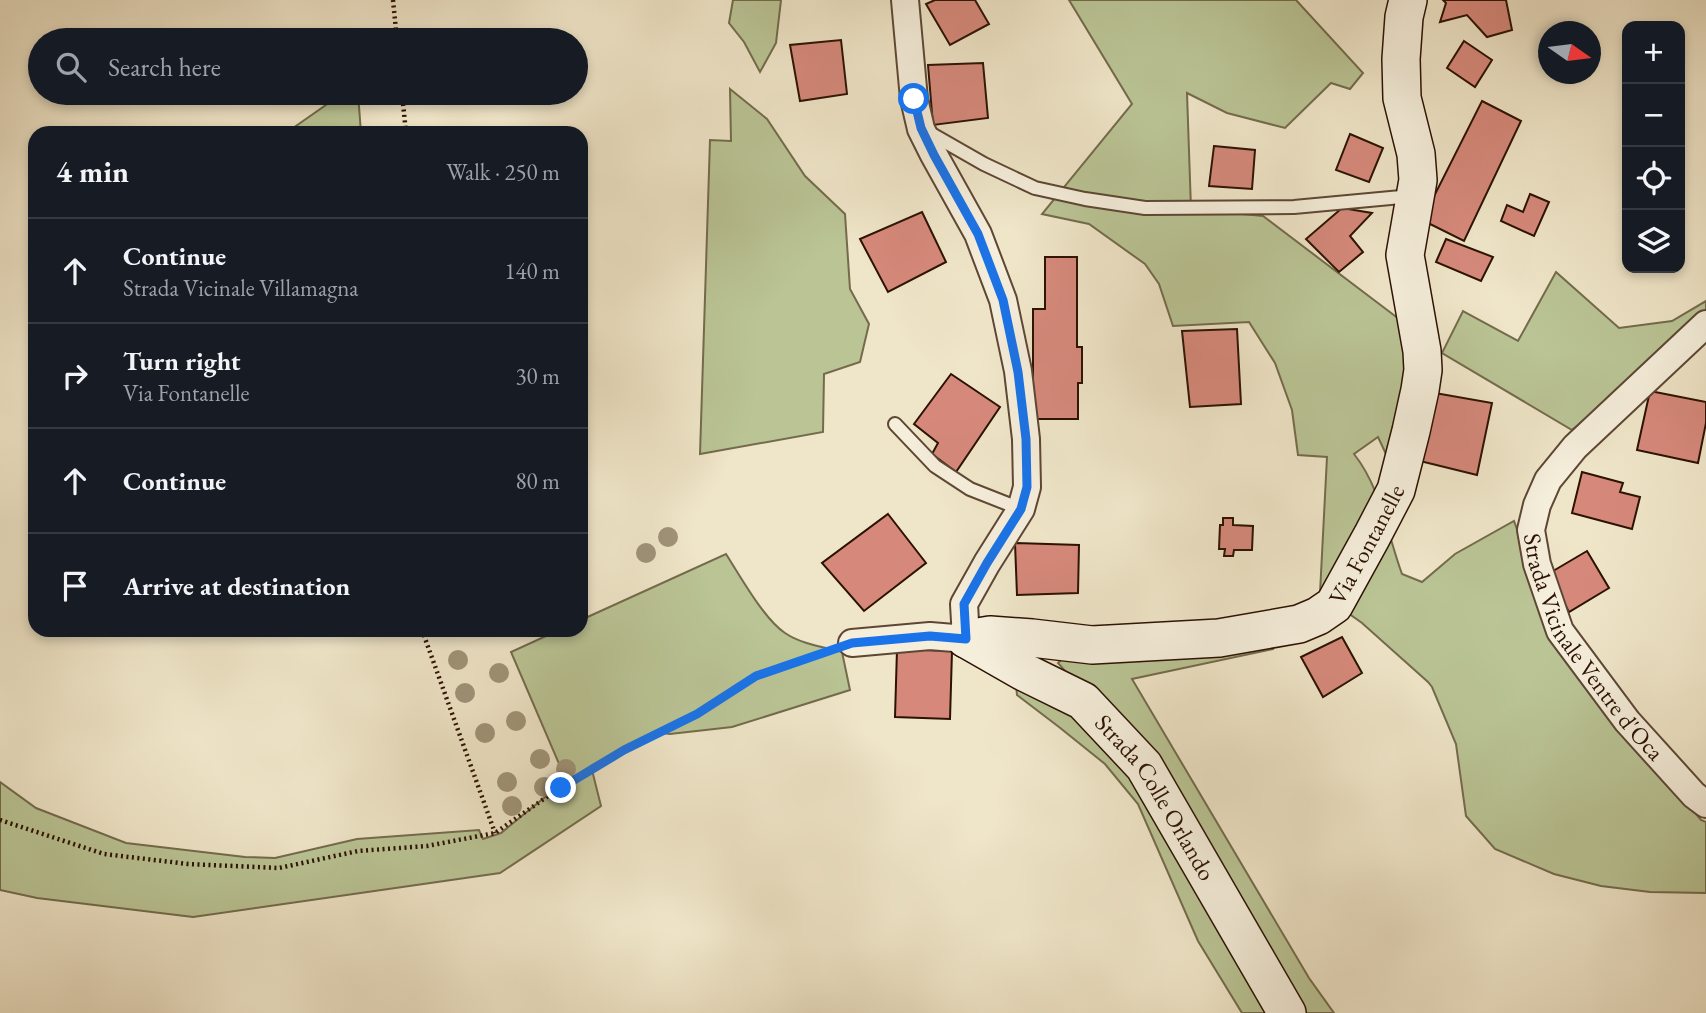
<!DOCTYPE html>
<meta charset="utf-8">
<style>
body{margin:0;font-family:"EB Garamond",serif;background:#20242c;color:#f1f3f6}
.controls{position:absolute;right:21px;top:21px;display:grid;overflow:hidden;border-radius:14px;box-shadow:0 4px 10px #0003}
.controls button{width:63px;height:63px;display:grid;place-items:center;padding:0;border:0;border-bottom:2px solid #363941;background:#171b24;color:#f1f3f6;font:35px sans-serif}
.compass{position:absolute;left:1538px;top:21px;width:63px;height:63px;border-radius:50%;background:#171b24;box-shadow:0 4px 10px #0003;rotate:104deg}
.stop{position:absolute;width:21px;height:21px;margin:-16px;border:5px solid #1a73e8;border-radius:50%;background:#fff}
.stop.end{background:#1a73e8;border-color:#fff;box-shadow:0 2px 7px #0008}
.list{margin:0;padding:0;list-style:none}
h2{display:flex;justify-content:space-between;align-items:center;height:91px;margin:0;padding:0 28px;font-size:30px}
h2 small{font-size:23px;font-weight:400;color:#9ea1a6}
.list li{display:grid;grid-template-columns:46px 1fr auto;gap:21px;align-items:center;box-sizing:border-box;height:105px;padding:0 28px;border-top:2px solid #363941}
.list b{display:block;font-size:26px;white-space:nowrap}
.list p{margin:0;font-size:23px;white-space:nowrap;color:#9ea1a6}
.list em{font-size:23px;font-style:normal;color:#9ea1a6}
.icon{flex:none;width:38px;height:38px;fill:none;stroke:currentColor;stroke-width:2;stroke-linecap:round;stroke-linejoin:round}
.map{position:relative;flex:none;width:1706px;height:1013px;overflow:hidden}
.search{position:absolute;background:#171b24;box-shadow:0 4px 10px #0003;left:28px;top:28px;width:560px;height:77px;display:flex;align-items:center;gap:18px;box-sizing:border-box;padding:0 24px;border-radius:38px;color:#9ea1a6;font-size:26px}
.panel{position:absolute;background:#171b24;box-shadow:0 4px 10px #0003;left:28px;top:126px;width:560px;height:511px;border-radius:21px}
.map>svg:first-child{display:block}
.green{fill:#bac495;stroke:#736b4c;stroke-width:2}
.building{fill:#d6897b;stroke:#2c1203;stroke-width:2}
.lines{fill:none;stroke-linecap:round;stroke-linejoin:round}
.lane-casing{stroke:#5d4734;stroke-width:16}
.street-casing{stroke:#5d4734;stroke-width:30}
.secondary-casing{stroke:#2c1203;stroke-width:40}
.path{stroke:#2c1203;stroke-width:4.5;stroke-dasharray:2 3.5;stroke-linecap:butt}
.lane{stroke:#f5eedb;stroke-width:12}
.street{stroke:#f5eedb;stroke-width:26}
.secondary{stroke:#f5eedb;stroke-width:37}
.tree{fill:#9f9378}
.route{stroke:#1a73e8;stroke-width:9}
.labels{text-anchor:middle;stroke-width:5;stroke-linejoin:round;paint-order:stroke}
.street-label{font-size:24px;fill:#2c1203;stroke:#f5eedb}
</style>
<div class="map">
<svg width="1706" height="1013" viewBox="0 0 1706 1013">
<rect width="100%" height="100%" fill="#efe5c8"/>
<filter id="stains"><feTurbulence type="fractalNoise" baseFrequency=".00286" numOctaves="4"/><feColorMatrix values="0 0 0 0 .2 0 0 0 0 .09 0 0 0 0 .02 0 0 0 .5 -.17"/></filter>
<radialGradient id="worn" r=".72"><stop offset=".6" stop-color="#630" stop-opacity="0"/><stop offset="1" stop-color="#630" stop-opacity=".3"/></radialGradient>
<g class="green">
<path d="M733 0H781L776 43 760 72 744 42 729 23Z"/>
<path d="M1069 0H1296L1363 73 1350 89 1331 83 1285 128 1227 113 1187 93 1191 209 1263 216 1407 325 1415 360 1393 469 1378 437 1354 454C1381 488 1387 533 1402 574L1422 582 1455 554 1514 521 1559 647 1644 752 1701 820 1706 822V893L1650 892 1601 886 1554 874 1495 849 1466 816 1456 744 1432 687 1428 682 1362 623 1320 593 1327 457 1298 455 1292 410 1275 363 1249 322 1173 326 1159 284 1145 264 1089 224 1042 214 1132 104Z"/>
<path d="M730 89 767 119 805 176 845 214 850 289 869 324 860 362 824 374 823 432 700 454 710 140 731 141Z"/>
<path d="M343 93H358L361 133H286Z"/>
<path d="M1556 272 1619 328 1672 321 1706 301V317L1650 366 1572 430 1442 353 1463 311 1518 341Z"/>
<path d="M726 554C740 576 764 619 785 633 801 644 823 647 842 652L850 690 732 727 670 734 654 732 591 766 601 806 500 873 193 917 37 898 0 890V782L36 808 126 843 245 857 275 858 357 839 479 830 483 839 501 833 566 780 511 652 559 630H581V620Z"/>
<path d="M1271 638 1273 649 1132 679 1309 978 1334 1013H1305L1085 683 1066 672 1058 663 1070 651Z"/>
<path d="M1025 682 1103 734 1278 1013H1242L1198 941 1138 804 1105 764 1059 727 1017 695 1016 685Z"/>
</g>
<g class="building">
<path d="M935 0H975L989 24 950 45 926 4Z"/>
<path d="M1443 0H1506L1512 30 1487 37 1467 15 1440 22 1446 3Z"/>
<path d="M841 40 847 94 800 101 790 45Z"/>
<path d="M1464 41 1492 60 1475 87 1447 68Z"/>
<path d="M983 63 988 118 933 125 928 65Z"/>
<path d="M1482 101 1521 121 1464 241 1422 220Z"/>
<path d="M1350 134 1383 148 1369 182 1336 170Z"/>
<path d="M1214 146 1255 150 1252 189 1209 186Z"/>
<path d="M1530 194 1549 202 1534 236 1501 221 1507 205 1523 212Z"/>
<path d="M1342 208 1372 213 1350 236 1363 252 1339 272 1306 239Z"/>
<path d="M922 212 946 262 888 292 860 239Z"/>
<path d="M1446 239 1493 257 1481 281 1436 262Z"/>
<path d="M1045 257H1077V347H1082V383H1078V419H1033V309H1045Z"/>
<path d="M1237 329 1241 404 1190 407 1182 331Z"/>
<path d="M951 374 1000 407 956 472 932 454 938 443 914 424Z"/>
<path d="M1650 391 1706 402V423L1698 463 1637 450Z"/>
<path d="M1435 393 1492 403 1477 475 1420 461Z"/>
<path d="M1582 472 1623 483 1620 492 1640 497 1632 529 1572 513Z"/>
<path d="M888 514 926 563 864 611 822 563Z"/>
<path d="M1223 518H1233V525L1253 526 1252 550H1234L1233 556H1224L1225 549H1219L1220 525H1223Z"/>
<path d="M1015 543 1079 545 1078 593 1017 595Z"/>
<path d="M1587 551 1609 588 1569 612 1548 574Z"/>
<path d="M1342 637 1362 673 1323 697 1301 657Z"/>
<path d="M897 649 952 651 950 719 895 717Z"/>
</g>
<g class="lines">
<g class="lane-casing">
<g id="lane">
<path d="M928 132 984 164 1035 188 1085 199 1145 208 1294 207 1412 196"/>
<path d="M895 424 935 466 970 489 1021 509"/>
</g>
</g>
<g class="street-casing">
<g id="street">
<path id="s1" d="M1706 324 1575 447 1548 480 1537 505 1531 530 1537 564 1560 631 1627 721 1694 795 1706 804"/>
<path d="M852 643 930 636 966 639 964 604 987 563 1021 509 1027 487 1026 439 1018 371 1003 300 978 234 934 155 921 129 914 99 905 0"/>
</g>
</g>
<g class="secondary-casing">
<g id="secondary">
<path id="s2" d="M966 639 990 635 1032 638 1092 645 1219 638 1299 624 1318 616 1334 605 1372 536 1396 490 1411 431 1420 390 1423 370 1422 351 1405 255 1418 180 1416 154 1402 98 1401 59 1404 17 1408 0"/>
<path id="s3" d="M966 639 1022 671 1083 701 1144 766 1287 1013"/>
</g>
</g>
<g class="path">
<path d="M393 0 397 40"/>
<path d="M402 93 406 133"/>
<path d="M422 630 495 833"/>
<path d="M0 820 104 854 188 864 279 868 358 851 427 846 495 833 561 787 624 749 697 714 756 676 830 651"/>
</g>
<use href="#lane" class="lane"/>
<use href="#street" class="street"/>
<use href="#secondary" class="secondary"/>
</g>
<g class="tree">
<circle cx="668" cy="537" r="10"/>
<circle cx="646" cy="553" r="10"/>
<circle cx="458" cy="660" r="10"/>
<circle cx="499" cy="673" r="10"/>
<circle cx="465" cy="693" r="10"/>
<circle cx="516" cy="721" r="10"/>
<circle cx="485" cy="733" r="10"/>
<circle cx="540" cy="759" r="10"/>
<circle cx="566" cy="769" r="10"/>
<circle cx="507" cy="782" r="10"/>
<circle cx="544" cy="787" r="10"/>
<circle cx="512" cy="806" r="10"/>
</g>
<g class="lines">
<path class="route" d="M561 788 624 750 697 714 756 676 852 643 930 636 966 639 964 604 987 563 1021 509 1027 487 1026 439 1018 372 1003 300 978 234 934 155 921 128 914 99"/>
</g>
<g class="labels">
<g class="street-label">
<text dy="8" stroke="none"><textPath href="#s2" startOffset="444">Via Fontanelle</textPath></text>
<text dy="8" stroke="none"><textPath href="#s1" startOffset="410">Strada Vicinale Ventre d'Oca</textPath></text>
<text dy="8" stroke="none"><textPath href="#s3" startOffset="254">Strada Colle Orlando</textPath></text>
</g>
</g>
<rect width="100%" height="100%" filter="url(#stains)"/>
<rect width="100%" height="100%" fill="url(#worn)"/>
</svg>
<div class="controls">
<button>+</button>
<button>−</button>
<button><svg class="icon" aria-label="locate" viewBox="0 0 24 24"><circle cx="12" cy="12" r="6"/><path d="M12 2v4M12 18v4M2 12h4M18 12h4"/></svg></button>
<button><svg class="icon" aria-label="layers" viewBox="0 0 24 24"><path d="M12 4l9 5-9 5-9-5zM3 14l9 5 9-5"/></svg></button>
</div>
<svg class="compass" viewBox="-18 -18 36 36"><path d="M0-13l5 13h-10z" fill="#e53935"/><path d="M0 13l5-13h-10z" fill="#9ea1a6"/></svg>
<div class="stop" style="left:914px;top:99px"></div>
<div class="stop end" style="left:561px;top:788px"></div>
<div class="search"><svg class="icon" aria-label="search" viewBox="0 0 24 24"><circle cx="10" cy="10" r="6"/><path d="M15 15l6 6"/></svg>Search here</div>
<section class="panel">
<h2>4 min<small>Walk · 250 m</small></h2>
<ul class="list">
<li><svg class="icon" aria-label="ahead" viewBox="0 0 24 24"><path d="M12 20V5M6 11l6-6 6 6"/></svg><div><b>Continue</b><p>Strada Vicinale Villamagna</p></div><em>140 m</em></li>
<li><svg class="icon" aria-label="right" viewBox="0 0 24 24"><path d="M7 20v-9h11M14 6l5 5-5 5"/></svg><div><b>Turn right</b><p>Via Fontanelle</p></div><em>30 m</em></li>
<li><svg class="icon" aria-label="ahead" viewBox="0 0 24 24"><path d="M12 20V5M6 11l6-6 6 6"/></svg><div><b>Continue</b></div><em>80 m</em></li>
<li><svg class="icon" aria-label="arrive" viewBox="0 0 24 24"><path d="M6 21V4h12l-3 4 3 4H6"/></svg><div><b>Arrive at destination</b></div></li>
</ul>
</section>
</div>
